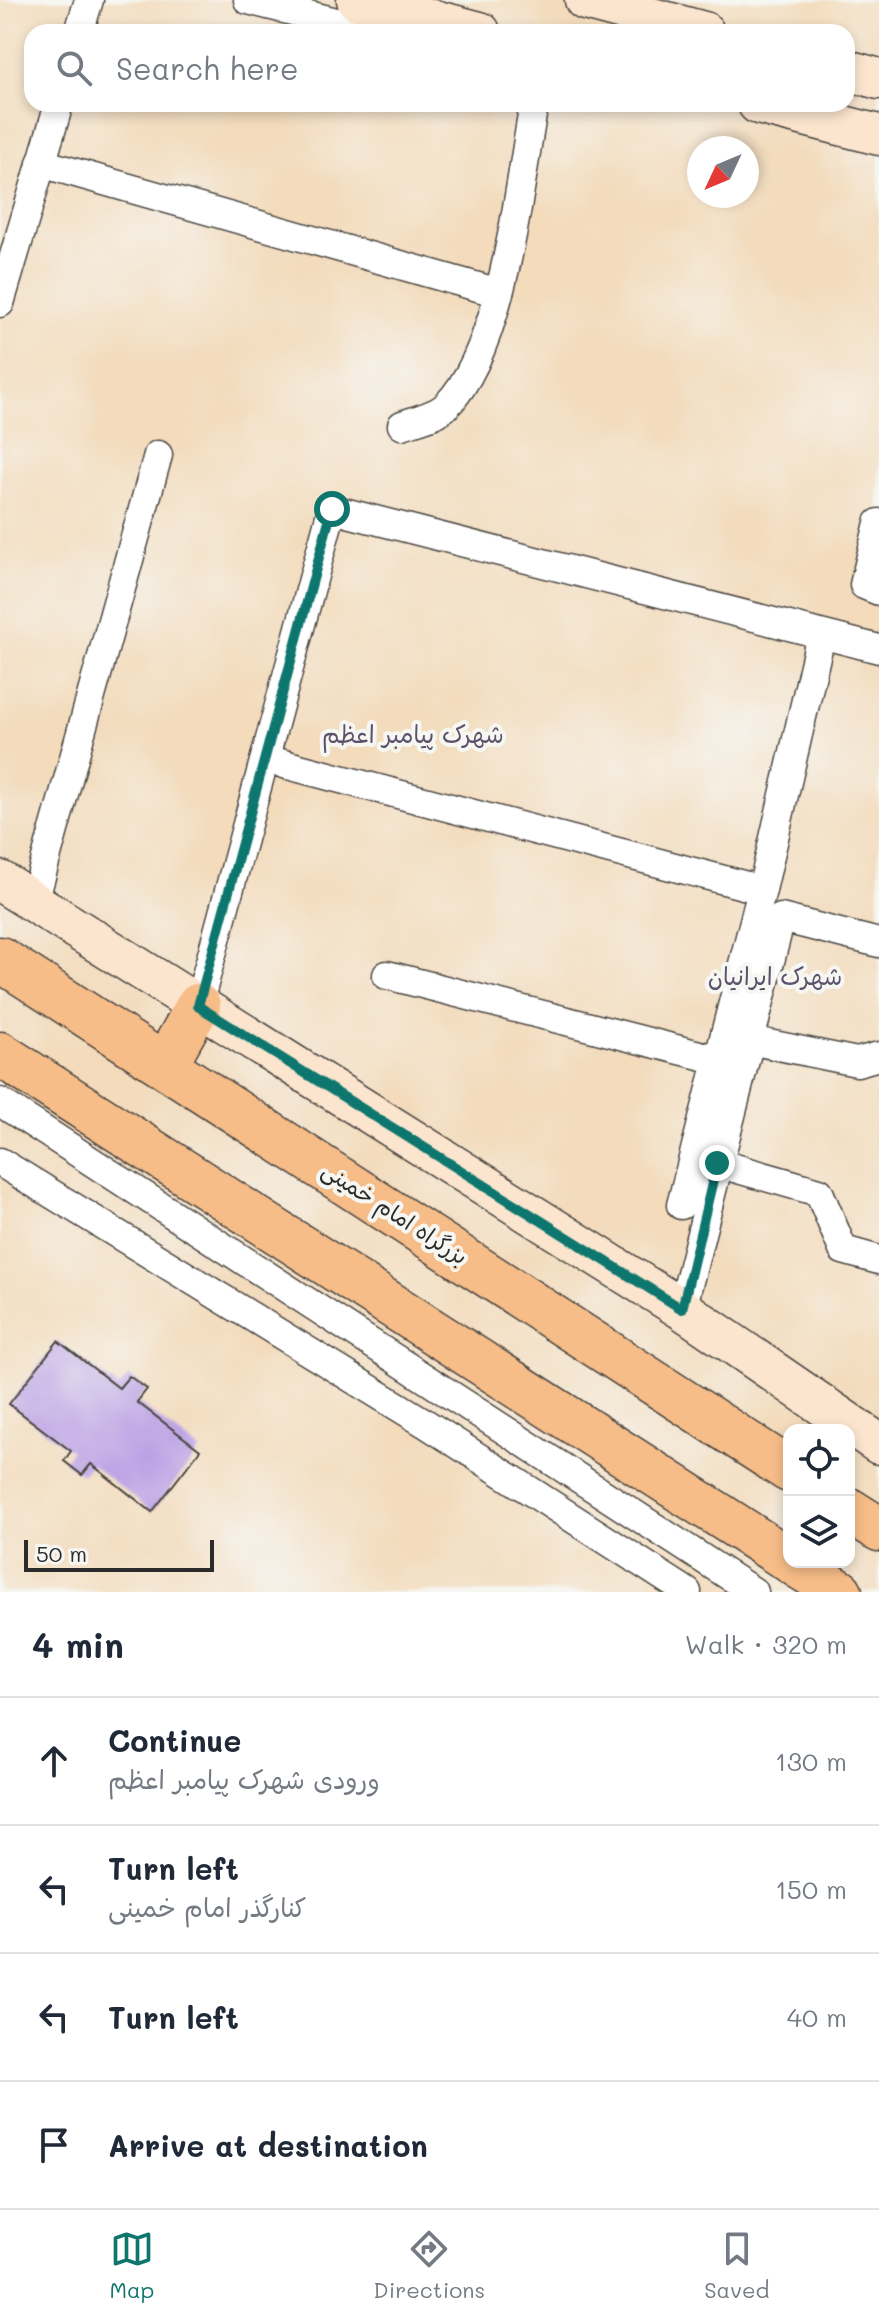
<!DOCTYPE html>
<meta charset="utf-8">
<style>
body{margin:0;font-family:Mali,"Playpen Sans Arabic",sans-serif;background:#f2f2f3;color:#1f2937}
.controls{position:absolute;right:24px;bottom:24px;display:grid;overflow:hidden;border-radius:16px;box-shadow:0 4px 12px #0003}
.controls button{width:72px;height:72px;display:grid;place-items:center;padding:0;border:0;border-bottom:2px solid #e0e1e3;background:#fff;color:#1f2937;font:40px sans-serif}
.compass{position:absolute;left:687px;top:136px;width:72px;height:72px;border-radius:50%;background:#fff;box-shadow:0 4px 12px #0003;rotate:226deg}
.scale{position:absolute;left:24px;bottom:20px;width:190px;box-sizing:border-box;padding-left:8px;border:4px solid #2b2b2b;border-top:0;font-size:22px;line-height:28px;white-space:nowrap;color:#2b2b2b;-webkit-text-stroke:6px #f6f6f2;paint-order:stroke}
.stop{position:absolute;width:24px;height:24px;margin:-18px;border:6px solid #0f766e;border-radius:50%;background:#fff}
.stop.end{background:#0f766e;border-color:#fff;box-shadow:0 2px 8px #0008}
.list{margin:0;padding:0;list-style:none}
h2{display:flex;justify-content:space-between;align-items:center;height:104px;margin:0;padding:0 32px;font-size:34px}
h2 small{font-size:26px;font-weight:400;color:#747a83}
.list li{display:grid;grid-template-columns:52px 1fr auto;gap:24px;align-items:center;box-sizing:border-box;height:128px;padding:0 32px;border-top:2px solid #e0e1e3}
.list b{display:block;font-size:30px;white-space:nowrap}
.list p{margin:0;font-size:26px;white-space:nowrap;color:#747a83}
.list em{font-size:26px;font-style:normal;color:#747a83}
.icon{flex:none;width:44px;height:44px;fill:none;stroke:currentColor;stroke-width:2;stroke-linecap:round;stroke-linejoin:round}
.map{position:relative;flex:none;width:879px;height:1592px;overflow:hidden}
.search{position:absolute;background:#fff;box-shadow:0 4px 12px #0003;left:24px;right:24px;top:24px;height:88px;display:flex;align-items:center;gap:20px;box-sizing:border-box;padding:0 28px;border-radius:24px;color:#747a83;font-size:30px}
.sheet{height:616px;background:#fff}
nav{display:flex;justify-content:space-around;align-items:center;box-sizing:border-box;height:112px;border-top:2px solid #e0e1e3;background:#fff;font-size:22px;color:#747a83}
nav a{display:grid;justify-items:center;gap:4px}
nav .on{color:#0f766e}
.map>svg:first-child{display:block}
.building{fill:#b599e3}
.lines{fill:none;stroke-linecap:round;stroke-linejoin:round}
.street-casing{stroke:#494541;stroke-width:31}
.secondary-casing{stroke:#494541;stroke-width:43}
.highway-casing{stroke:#494541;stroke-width:47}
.street{stroke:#fff;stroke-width:28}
.secondary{stroke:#fce5cf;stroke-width:40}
.highway{stroke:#f7bd88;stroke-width:44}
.route{stroke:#0f766e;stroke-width:10}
.labels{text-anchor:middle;stroke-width:8;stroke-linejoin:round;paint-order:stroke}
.street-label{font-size:22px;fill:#2b2b2b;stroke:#f6f6f2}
.neighbourhood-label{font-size:24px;fill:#5b526b;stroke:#f6f6f2}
</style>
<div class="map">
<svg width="879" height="1592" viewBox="0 0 879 1592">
<rect width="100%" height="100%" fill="#f6f6f2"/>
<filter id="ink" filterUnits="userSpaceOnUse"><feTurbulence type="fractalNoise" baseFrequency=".0125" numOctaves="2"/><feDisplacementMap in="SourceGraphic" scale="16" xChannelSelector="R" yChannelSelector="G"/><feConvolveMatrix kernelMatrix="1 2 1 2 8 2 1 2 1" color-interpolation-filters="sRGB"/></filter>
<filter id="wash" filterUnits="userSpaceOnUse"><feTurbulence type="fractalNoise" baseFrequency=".006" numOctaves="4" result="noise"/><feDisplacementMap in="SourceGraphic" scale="32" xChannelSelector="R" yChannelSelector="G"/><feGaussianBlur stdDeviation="1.8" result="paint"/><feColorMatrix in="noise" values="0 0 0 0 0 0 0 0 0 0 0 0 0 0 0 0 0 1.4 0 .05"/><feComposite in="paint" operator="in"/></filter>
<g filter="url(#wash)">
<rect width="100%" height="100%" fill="#f3dbbc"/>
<g id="blocks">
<path class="building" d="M58 1341 119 1388 129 1376 147 1389 137 1402 200 1450 152 1512 91 1464 82 1475 64 1461 71 1451 9 1404Z"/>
</g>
</g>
<g filter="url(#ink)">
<use href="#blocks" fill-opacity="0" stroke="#494541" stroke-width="2"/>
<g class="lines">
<g class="street-casing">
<g id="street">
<path d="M248 0 377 32"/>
<path d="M79 32 89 0"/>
<path d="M41 163 499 293"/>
<path d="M0 303 59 104"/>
<path d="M402 425C415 420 436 416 446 406 504 348 519 185 534 104"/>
<path d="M879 523 864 585 879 591"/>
<path d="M265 759 762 890"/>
<path d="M34 902 158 455"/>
<path d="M387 975 719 1060"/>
<path d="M198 1006 332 509 879 649"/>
<path d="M749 1040 857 1062 879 1056"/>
<path d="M0 1102 754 1592"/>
<path d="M0 1162 425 1423 687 1592"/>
<path d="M717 1163 819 1192 843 1250 879 1260"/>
<path d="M681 1205 762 890 821 635"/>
<path d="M682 1309 781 918 879 943"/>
</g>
</g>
<g class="secondary-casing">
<g id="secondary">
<path d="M357 0 480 32"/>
<path d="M585 0 704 32"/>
<path d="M847 70 879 79"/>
<path d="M758 104 879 135"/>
<path d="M0 881 682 1309 879 1444"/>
</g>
</g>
<g class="highway-casing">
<g id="highway">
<path d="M0 959 789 1470"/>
<path d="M0 1054 789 1560"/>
<path d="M166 1063 198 1006"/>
<path d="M849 1510 879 1529"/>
<path d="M792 1562 840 1592"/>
</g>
</g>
<use href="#street" class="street"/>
<use href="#secondary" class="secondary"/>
<use href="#highway" class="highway"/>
</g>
</g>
<g class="lines" filter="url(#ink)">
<path class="route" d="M332 509 198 1006 682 1309 717 1163"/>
</g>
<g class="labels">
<g class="street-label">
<text transform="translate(395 1213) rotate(33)" y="8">بزرگراه امام خمینی</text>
</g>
<g class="neighbourhood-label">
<text x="413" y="743">شهرک پیامبر اعظم</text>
<text x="775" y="985">شهرک ایرانیان</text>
</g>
</g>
</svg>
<div class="controls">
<button><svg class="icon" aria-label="locate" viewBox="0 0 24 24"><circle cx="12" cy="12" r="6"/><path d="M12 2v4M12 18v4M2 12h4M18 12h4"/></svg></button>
<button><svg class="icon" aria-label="layers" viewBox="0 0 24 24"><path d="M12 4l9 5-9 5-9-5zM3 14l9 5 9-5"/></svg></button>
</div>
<svg class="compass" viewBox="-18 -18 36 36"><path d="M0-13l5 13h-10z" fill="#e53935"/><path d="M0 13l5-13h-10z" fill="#747a83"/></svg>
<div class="scale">50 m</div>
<div class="stop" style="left:332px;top:509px"></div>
<div class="stop end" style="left:717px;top:1163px"></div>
<div class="search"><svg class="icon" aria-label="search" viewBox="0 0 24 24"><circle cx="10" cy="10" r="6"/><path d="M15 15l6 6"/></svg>Search here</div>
</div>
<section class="sheet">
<h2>4 min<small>Walk · 320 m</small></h2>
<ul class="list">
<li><svg class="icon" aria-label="ahead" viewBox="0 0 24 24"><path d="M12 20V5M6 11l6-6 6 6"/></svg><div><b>Continue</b><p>ورودی شهرک پیامبر اعظم</p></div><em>130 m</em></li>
<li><svg class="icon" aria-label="left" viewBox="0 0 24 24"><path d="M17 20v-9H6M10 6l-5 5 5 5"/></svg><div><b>Turn left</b><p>کنارگذر امام خمینی</p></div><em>150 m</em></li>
<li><svg class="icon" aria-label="left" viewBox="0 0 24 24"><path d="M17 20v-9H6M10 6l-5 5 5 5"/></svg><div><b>Turn left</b></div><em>40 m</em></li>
<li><svg class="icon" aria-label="arrive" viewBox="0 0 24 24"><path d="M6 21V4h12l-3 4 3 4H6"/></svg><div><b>Arrive at destination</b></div></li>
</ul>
</section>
<nav>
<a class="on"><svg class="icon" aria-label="map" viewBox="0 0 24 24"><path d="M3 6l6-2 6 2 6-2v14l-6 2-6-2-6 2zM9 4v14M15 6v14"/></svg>Map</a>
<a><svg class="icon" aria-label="directions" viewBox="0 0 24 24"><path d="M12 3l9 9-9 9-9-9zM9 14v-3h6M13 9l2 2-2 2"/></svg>Directions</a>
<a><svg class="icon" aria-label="saved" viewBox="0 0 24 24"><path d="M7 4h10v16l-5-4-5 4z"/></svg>Saved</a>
</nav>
